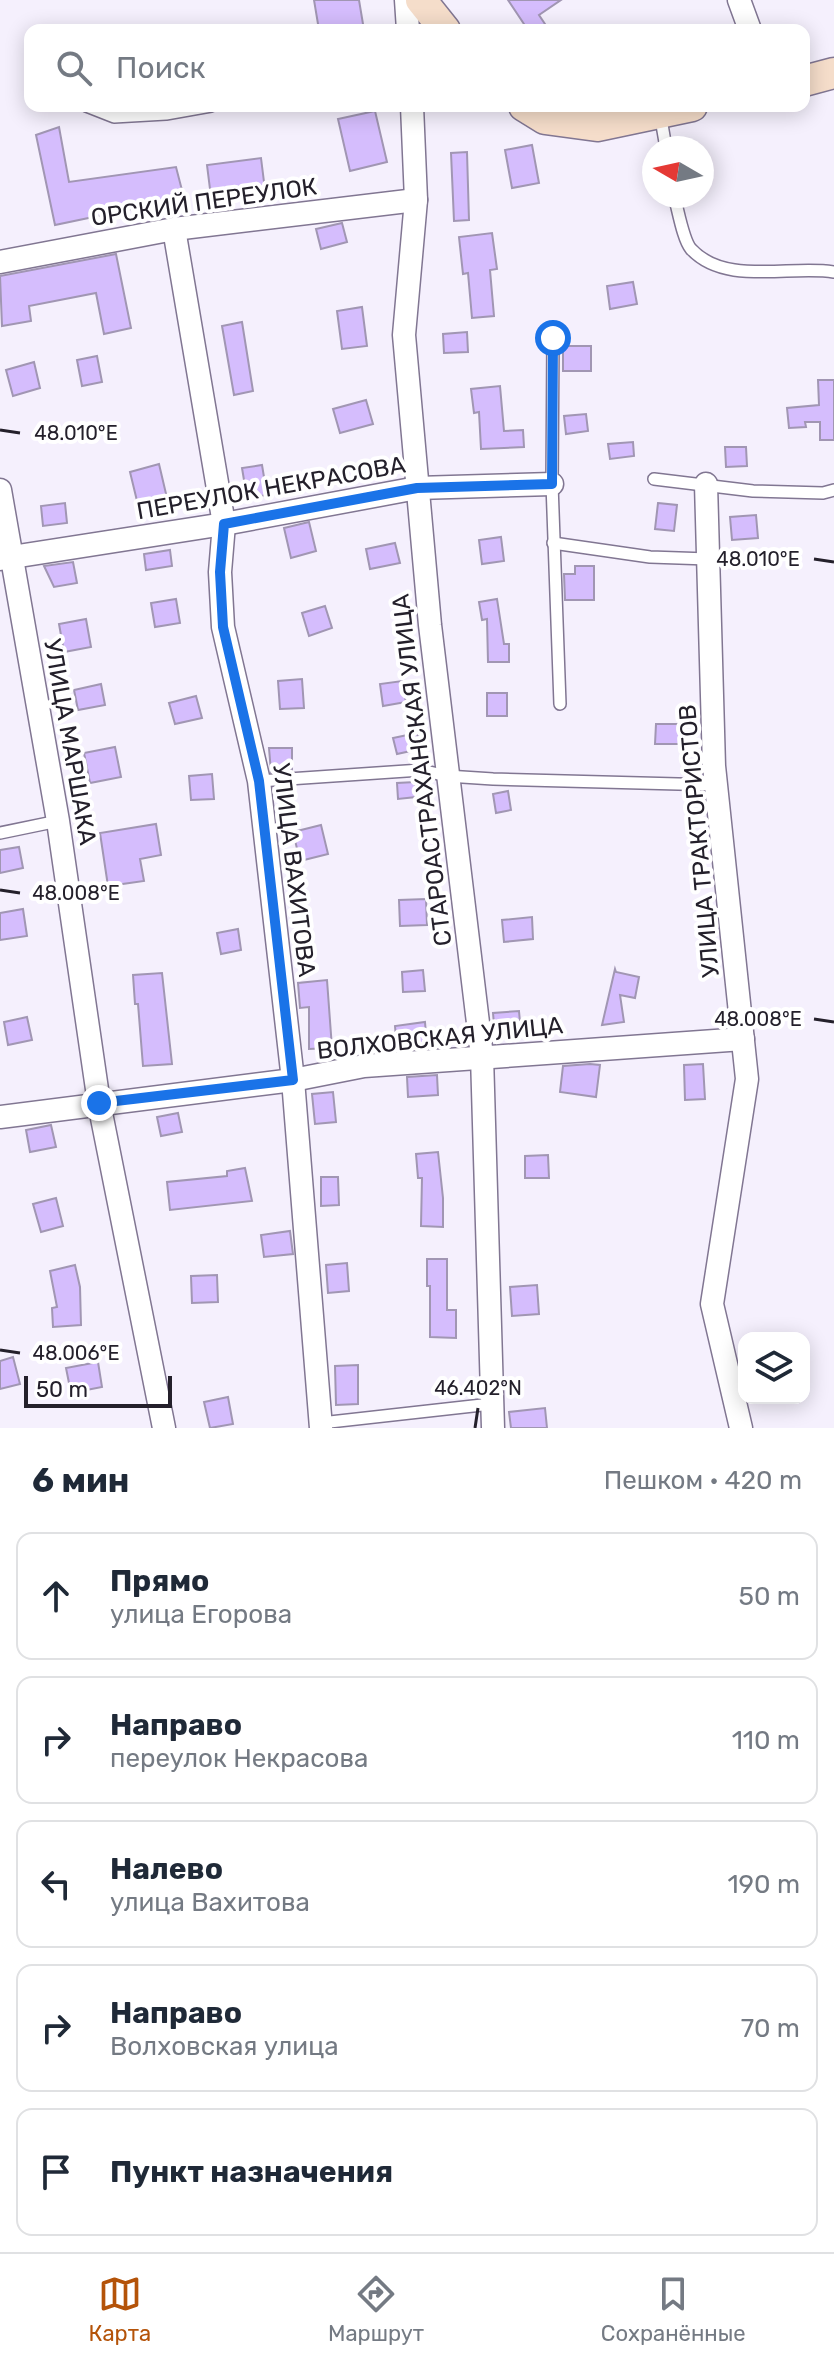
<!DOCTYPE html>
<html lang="ru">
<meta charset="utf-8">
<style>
body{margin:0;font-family:Rubik,sans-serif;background:#f2f2f3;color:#1f2937}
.controls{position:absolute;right:24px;bottom:24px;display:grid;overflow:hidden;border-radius:16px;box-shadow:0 4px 20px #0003}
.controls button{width:72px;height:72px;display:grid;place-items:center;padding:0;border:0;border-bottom:2px solid #e0e1e3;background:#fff;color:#1f2937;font:40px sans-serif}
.compass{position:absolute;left:642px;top:136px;width:72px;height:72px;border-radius:50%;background:#fff;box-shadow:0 4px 20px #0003;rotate:279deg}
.scale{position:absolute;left:24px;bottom:20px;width:148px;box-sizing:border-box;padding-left:8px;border:4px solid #24202b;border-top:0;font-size:22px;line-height:28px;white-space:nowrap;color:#24202b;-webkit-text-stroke:6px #fff;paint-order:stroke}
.stop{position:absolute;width:24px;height:24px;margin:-18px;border:6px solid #1a73e8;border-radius:50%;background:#fff}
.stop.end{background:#1a73e8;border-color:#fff;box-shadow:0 2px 8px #0008}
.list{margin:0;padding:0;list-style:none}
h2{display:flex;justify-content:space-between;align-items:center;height:104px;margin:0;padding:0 32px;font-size:34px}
h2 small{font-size:26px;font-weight:400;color:#747a83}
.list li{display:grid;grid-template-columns:52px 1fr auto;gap:24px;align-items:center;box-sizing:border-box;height:128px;margin:0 16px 16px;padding:0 16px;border:2px solid #e0e1e3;border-radius:16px}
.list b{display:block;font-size:30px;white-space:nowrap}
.list p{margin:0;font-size:26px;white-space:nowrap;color:#747a83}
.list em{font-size:26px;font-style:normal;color:#747a83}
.icon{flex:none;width:44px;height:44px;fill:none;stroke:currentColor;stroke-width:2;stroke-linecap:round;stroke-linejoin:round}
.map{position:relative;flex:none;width:834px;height:1428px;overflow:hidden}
.search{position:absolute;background:#fff;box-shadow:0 4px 20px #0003;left:24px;right:24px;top:24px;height:88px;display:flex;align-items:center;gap:20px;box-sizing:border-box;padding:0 28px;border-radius:16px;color:#747a83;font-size:30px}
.sheet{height:824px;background:#fff}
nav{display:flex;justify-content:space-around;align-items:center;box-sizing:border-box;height:112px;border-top:2px solid #e0e1e3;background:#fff;font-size:22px;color:#747a83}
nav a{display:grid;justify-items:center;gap:4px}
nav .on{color:#b45309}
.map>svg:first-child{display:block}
.building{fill:#d5bdfd;stroke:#a196b3;stroke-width:2}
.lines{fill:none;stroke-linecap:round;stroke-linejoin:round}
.lane-casing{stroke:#817692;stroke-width:14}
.street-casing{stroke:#817692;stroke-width:25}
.secondary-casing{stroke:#817692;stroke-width:33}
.lane{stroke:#fff;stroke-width:11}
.street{stroke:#fff;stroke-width:22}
.secondary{stroke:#f5ddca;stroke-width:30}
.route{stroke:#1a73e8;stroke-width:10}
.ticks{fill:none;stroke:#24202b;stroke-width:3}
.labels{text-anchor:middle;stroke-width:8;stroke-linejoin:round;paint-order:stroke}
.street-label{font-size:24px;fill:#24202b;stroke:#fff}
.ticks-label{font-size:20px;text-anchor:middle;fill:#24202b;stroke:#fff;stroke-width:8;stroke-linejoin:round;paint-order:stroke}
</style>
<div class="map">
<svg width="834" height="1428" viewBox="0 0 834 1428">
<rect width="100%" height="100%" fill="#f5f0fd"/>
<g class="building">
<path d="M314 0H359L364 30H319Z"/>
<path d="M508 0H561L539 15 549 30H528Z"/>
<path d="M375 111 387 162 350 171 338 119Z"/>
<path d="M59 127 69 182 176 167 184 198 55 225 36 135Z"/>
<path d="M532 145 539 183 512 188 505 150Z"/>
<path d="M467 152 469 220 454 221 451 153Z"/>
<path d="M261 158 265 190 211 197 207 165Z"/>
<path d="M342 223 347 242 321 249 316 229Z"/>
<path d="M492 233 497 269 490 270 494 316 472 318 468 273 463 274 459 237Z"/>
<path d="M116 254 131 328 104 334 96 293 29 306 31 321 2 326 0 276Z"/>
<path d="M633 282 637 304 610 309 607 286Z"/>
<path d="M362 307 367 346 342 349 337 311Z"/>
<path d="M242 322 253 391 234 395 222 326Z"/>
<path d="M467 332 468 352 444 353 443 334Z"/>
<rect x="563" y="346" width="28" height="25"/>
<path d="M97 356 102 382 82 386 77 360Z"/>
<path d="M34 362 40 388 13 396 6 370Z"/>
<path d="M818 380H834V440H820V422H805L806 427 789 428 787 408 819 405Z"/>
<path d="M500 386 504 431 523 430 524 447 481 449 479 412 474 413 471 389Z"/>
<path d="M366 400 373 424 340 433 333 409Z"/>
<path d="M586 414 588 431 566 434 564 416Z"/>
<path d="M633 442 634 456 610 459 608 444Z"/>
<path d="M725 447H746L747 466 726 467Z"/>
<path d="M159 464 167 498 138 505 130 472Z"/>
<path d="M262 465 267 495 247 498 242 468Z"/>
<path d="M65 503 67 523 43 526 41 506Z"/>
<path d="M658 503 677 505 674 531 655 529Z"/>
<path d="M756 515 758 538 732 540 730 517Z"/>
<path d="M309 522 316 551 291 558 284 528Z"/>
<path d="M501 537 504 561 482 564 479 540Z"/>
<path d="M395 543 400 563 370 569 366 549Z"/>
<path d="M170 550 172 566 146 570 144 554Z"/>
<path d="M73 562 77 583 54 587 44 566Z"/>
<path d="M575 566H594V600H565L564 574H575Z"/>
<path d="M176 599 180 623 155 627 151 603Z"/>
<path d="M497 599 504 644H509V662H488L487 619 482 620 479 602Z"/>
<path d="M325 606 332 628 309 636 302 613Z"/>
<path d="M86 619 91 647 64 652 59 624Z"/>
<path d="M302 679 304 708 280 709 278 681Z"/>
<path d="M402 681 406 702 383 706 380 684Z"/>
<path d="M101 684 105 705 78 710 74 690Z"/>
<rect x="487" y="693" width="20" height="23"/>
<path d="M196 696 202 718 175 724 169 703Z"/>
<path d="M656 724H683V744H655Z"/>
<path d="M417 733 420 749 397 754 393 738Z"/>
<path d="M115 747 121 777 90 783 84 753Z"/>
<path d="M269 748H292V770L271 772Z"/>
<path d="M212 774 214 799 191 800 189 776Z"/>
<path d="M415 782 416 797 398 799 397 783Z"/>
<path d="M508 791 511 810 496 813 493 794Z"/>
<path d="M156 824 161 855 140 859 144 881 108 886 100 833Z"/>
<path d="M321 825 328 854 300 861 293 832Z"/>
<path d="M19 847 23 868 0 873V850Z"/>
<path d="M426 899 427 925 400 926 399 900Z"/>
<path d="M23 909 27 936 0 940V913Z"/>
<path d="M532 917 533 939 504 942 502 920Z"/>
<path d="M238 929 241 950 221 954 217 933Z"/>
<path d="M615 969 616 972 639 977 635 998 620 995 624 1022 602 1025Z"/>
<path d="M423 970 425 991 403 992 402 972Z"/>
<path d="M162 973 172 1064 143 1066 138 1004H135L133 975Z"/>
<path d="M327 980 332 1048 309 1049V1007L300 1008 298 983Z"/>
<path d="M519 1011 521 1033 495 1036 493 1013Z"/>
<path d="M27 1017 32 1040 8 1045 4 1022Z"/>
<path d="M425 1022 427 1047 397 1050 395 1026Z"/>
<path d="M590 1064 600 1065 596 1097 560 1092 563 1066Z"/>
<path d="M703 1064 705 1099 685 1100 684 1065Z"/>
<path d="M437 1075 438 1095 408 1097 407 1077Z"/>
<path d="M333 1092 336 1122 315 1124 312 1094Z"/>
<path d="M178 1113 182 1132 161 1136 157 1117Z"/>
<path d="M51 1125 56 1147 30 1152 26 1130Z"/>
<path d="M438 1152 443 1198V1227L421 1226 422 1178H418L416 1154Z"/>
<path d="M548 1155 549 1178H525V1156Z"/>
<path d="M245 1168 252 1201 170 1210 167 1182 227 1176V1171Z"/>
<path d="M321 1177H338L339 1205 321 1206Z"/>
<path d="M56 1198 63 1226 41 1232 33 1204Z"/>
<path d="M290 1231 293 1254 264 1257 261 1235Z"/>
<path d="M427 1259H447V1310H456V1338L430 1337V1286H427Z"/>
<path d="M347 1263 349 1291 328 1293 326 1265Z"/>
<path d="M75 1265 80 1287 81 1325 53 1327 52 1308 57 1307 50 1271Z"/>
<path d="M217 1275 218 1302 192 1303 191 1276Z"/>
<path d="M537 1285 539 1314 512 1316 510 1287Z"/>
<path d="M13 1357 20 1384 0 1389V1361Z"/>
<path d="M98 1362 102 1387 71 1393 66 1368Z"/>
<path d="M358 1365V1404L336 1405 335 1366Z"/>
<path d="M228 1397 233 1424 210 1428 204 1402Z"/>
<path d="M545 1408 547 1428H511L509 1412Z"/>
</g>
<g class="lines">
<g class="lane-casing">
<g id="lane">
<path d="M86 106 114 117 166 114 211 106"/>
<path d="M660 113 666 148"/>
<path d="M674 196C678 209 683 240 691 249 725 286 790 265 834 272"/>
<path d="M553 338 552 484 560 704"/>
<path d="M654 479 753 491 823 493 834 490"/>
<path d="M553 543 650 557 708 559"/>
<path d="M259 781 421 770 447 776 493 779 716 785"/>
<path d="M0 833 58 821"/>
<path d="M321 1423 491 1404"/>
</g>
</g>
<g class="street-casing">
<g id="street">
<path d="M406 0 408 30"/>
<path d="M739 0 750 30"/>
<path d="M412 106 416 200 404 335 430 625 482 1056 493 1428"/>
<path d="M174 229 224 524 220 572 223 627 259 781 293 1080 321 1428"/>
<path d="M0 262 174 229 416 200"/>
<path d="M706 484 714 766 747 1079 712 1304 741 1428"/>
<path d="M0 490 58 821 99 1103 164 1428"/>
<path d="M0 559 224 524 417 488 552 484"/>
<path d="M0 1117 293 1080 364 1066 743 1039"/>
</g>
</g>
<g class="secondary-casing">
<g id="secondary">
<path d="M421 0 445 30"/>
<path d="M804 81 834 73"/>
<path d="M524 106 545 119 597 126 692 106"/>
</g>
</g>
<use href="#lane" class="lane"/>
<use href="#street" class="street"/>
<use href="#secondary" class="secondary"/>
</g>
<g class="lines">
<path class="route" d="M99 1103 293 1080 259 781 223 627 220 572 224 524 417 488 552 484 553 338"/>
</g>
<path class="ticks" d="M0 430 20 433M814 559 834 562M0 890 20 893M814 1019 834 1022M0 1350 20 1353M475 1428 478 1408"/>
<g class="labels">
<g class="street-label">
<text transform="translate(204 202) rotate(-8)" y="8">ОРСКИЙ ПЕРЕУЛОК</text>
<text transform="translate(271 488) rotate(-10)" y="8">ПЕРЕУЛОК НЕКРАСОВА</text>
<text transform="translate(70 742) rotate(80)" y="8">УЛИЦА МАРШАКА</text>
<text transform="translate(422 770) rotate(-97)" y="8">СТАРОАСТРАХАНСКАЯ УЛИЦА</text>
<text transform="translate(699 841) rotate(-95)" y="8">УЛИЦА ТРАКТОРИСТОВ</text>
<text transform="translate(294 870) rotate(83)" y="8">УЛИЦА ВАХИТОВА</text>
<text transform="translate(440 1038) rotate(-6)" y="8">ВОЛХОВСКАЯ УЛИЦА</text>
</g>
</g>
<g class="ticks-label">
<text x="76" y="440">48.010°E</text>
<text x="758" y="566">48.010°E</text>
<text x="76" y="900">48.008°E</text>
<text x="758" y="1026">48.008°E</text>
<text x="76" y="1360">48.006°E</text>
<text x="478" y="1395">46.402°N</text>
</g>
</svg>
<div class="controls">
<button><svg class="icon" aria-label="layers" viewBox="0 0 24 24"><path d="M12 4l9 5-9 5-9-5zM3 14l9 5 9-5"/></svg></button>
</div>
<svg class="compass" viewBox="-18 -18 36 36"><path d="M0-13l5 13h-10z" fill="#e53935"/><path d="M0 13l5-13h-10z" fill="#747a83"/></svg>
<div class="scale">50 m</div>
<div class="stop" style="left:553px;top:338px"></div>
<div class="stop end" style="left:99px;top:1103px"></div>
<div class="search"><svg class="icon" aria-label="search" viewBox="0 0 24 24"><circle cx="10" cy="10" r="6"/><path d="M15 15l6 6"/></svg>Поиск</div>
</div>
<section class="sheet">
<h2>6 мин<small>Пешком · 420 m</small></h2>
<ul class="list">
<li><svg class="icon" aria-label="ahead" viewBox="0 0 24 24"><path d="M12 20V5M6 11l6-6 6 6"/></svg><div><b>Прямо</b><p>улица Егорова</p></div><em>50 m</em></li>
<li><svg class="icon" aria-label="right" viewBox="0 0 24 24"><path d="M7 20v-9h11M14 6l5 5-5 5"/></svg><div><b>Направо</b><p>переулок Некрасова</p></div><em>110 m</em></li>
<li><svg class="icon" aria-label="left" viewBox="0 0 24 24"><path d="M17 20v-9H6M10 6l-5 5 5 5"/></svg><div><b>Налево</b><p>улица Вахитова</p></div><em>190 m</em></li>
<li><svg class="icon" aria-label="right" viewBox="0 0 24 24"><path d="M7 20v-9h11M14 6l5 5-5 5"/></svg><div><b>Направо</b><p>Волховская улица</p></div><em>70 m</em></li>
<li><svg class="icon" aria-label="arrive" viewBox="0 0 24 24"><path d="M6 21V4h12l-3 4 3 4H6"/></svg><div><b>Пункт назначения</b></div></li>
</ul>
</section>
<nav>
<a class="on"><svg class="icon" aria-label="map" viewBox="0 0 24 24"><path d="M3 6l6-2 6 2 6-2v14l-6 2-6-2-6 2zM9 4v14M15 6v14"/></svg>Карта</a>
<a><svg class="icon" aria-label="directions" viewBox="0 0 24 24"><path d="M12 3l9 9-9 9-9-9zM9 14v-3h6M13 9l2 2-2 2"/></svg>Маршрут</a>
<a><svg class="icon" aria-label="saved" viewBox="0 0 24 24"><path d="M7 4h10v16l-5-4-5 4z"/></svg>Сохранённые</a>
</nav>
